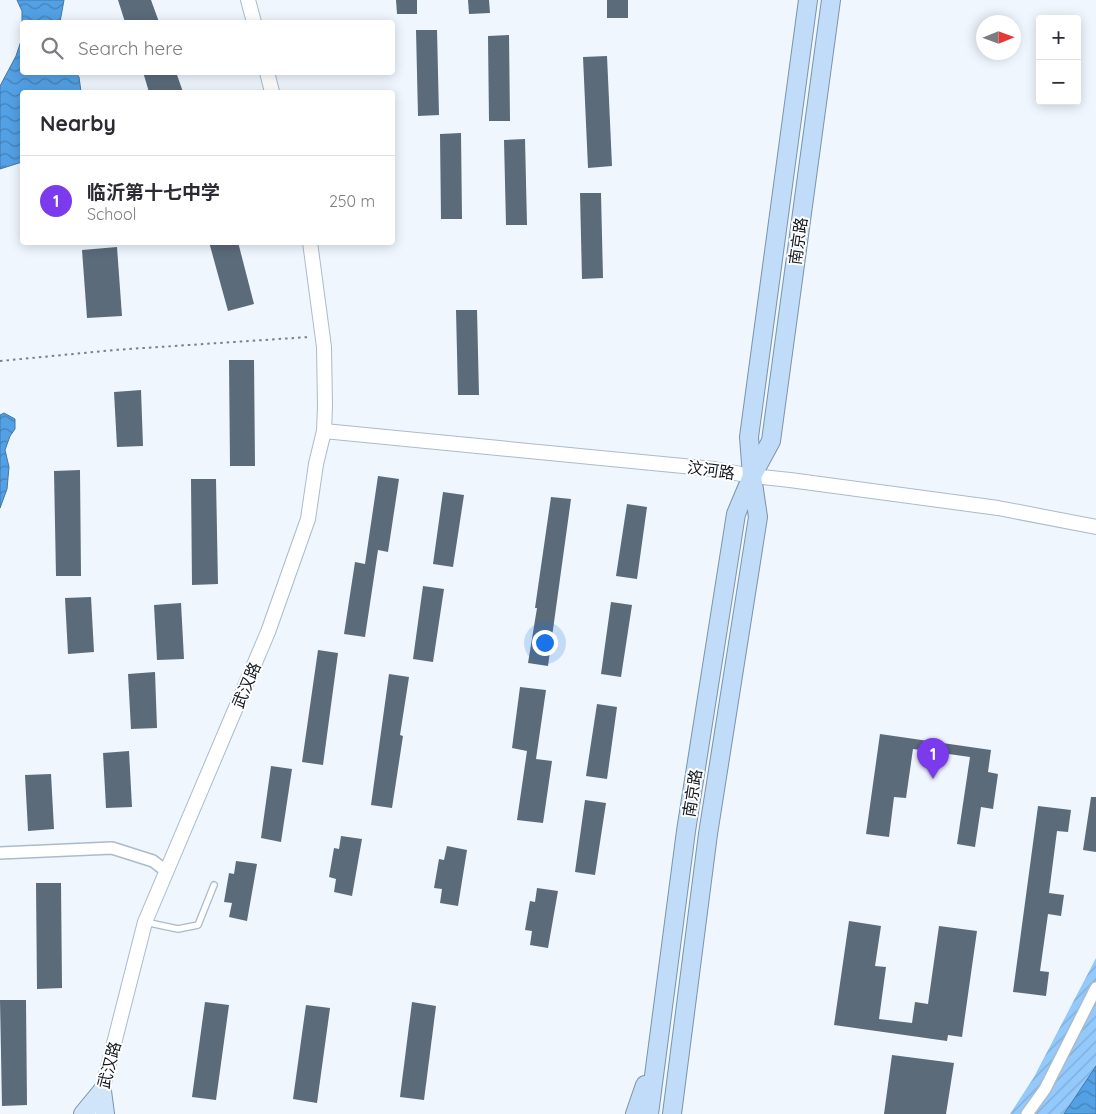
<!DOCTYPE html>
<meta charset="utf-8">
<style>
body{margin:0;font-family:Quicksand,"Noto Sans SC",sans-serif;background:#f2f2f3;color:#2b2b33}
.controls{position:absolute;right:15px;top:15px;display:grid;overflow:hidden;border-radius:5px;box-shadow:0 2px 12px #0003}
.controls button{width:45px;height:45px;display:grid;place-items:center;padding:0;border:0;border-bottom:1px solid #e1e1e2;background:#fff;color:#2b2b33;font:25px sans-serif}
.compass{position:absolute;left:976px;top:15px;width:45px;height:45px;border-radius:50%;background:#fff;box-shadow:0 2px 12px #0003;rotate:89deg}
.you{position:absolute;left:544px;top:642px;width:18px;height:18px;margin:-12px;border:4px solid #fff;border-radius:50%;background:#1a73e8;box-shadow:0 0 0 8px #1a73e833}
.badge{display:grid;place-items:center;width:32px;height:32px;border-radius:50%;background:#7c3aed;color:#fff;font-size:16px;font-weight:700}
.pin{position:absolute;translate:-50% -41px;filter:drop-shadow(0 1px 2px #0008)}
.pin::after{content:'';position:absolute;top:26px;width:18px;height:15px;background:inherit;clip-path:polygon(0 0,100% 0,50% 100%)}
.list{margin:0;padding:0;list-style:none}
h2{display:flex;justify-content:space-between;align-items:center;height:65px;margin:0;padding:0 20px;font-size:21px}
h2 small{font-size:16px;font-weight:400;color:#7c7c81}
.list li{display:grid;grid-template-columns:32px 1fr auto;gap:15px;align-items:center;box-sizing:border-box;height:90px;padding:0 20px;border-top:1px solid #e1e1e2}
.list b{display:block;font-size:19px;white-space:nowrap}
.list p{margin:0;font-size:16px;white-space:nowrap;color:#7c7c81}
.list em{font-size:16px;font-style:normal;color:#7c7c81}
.icon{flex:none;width:28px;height:28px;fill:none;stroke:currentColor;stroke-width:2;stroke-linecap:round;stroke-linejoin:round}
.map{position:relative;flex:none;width:1096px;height:1114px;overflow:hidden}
.search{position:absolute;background:#fff;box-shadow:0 2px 12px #0003;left:20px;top:20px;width:375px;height:55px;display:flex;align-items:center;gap:12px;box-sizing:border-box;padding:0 18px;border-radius:5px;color:#7c7c81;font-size:19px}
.panel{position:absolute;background:#fff;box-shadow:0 2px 12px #0003;left:20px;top:90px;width:375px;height:155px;border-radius:5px}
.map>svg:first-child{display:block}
.garden{fill:url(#garden-furrows)}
.water{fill:url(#water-waves);stroke:#4078a9}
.building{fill:#5b6b7a}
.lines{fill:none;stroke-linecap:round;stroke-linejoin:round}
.service-casing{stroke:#abc;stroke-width:8}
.minor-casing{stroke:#abc;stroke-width:14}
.tertiary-casing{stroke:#abc;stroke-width:16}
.primary-casing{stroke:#7a93ab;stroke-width:20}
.trunk-casing{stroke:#7a93ab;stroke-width:20}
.path{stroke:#7a8087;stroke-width:2;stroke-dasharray:2.5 4;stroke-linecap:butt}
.service{stroke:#fff;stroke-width:5.5}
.minor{stroke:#fff;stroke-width:11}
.tertiary{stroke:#fff;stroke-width:14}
.primary{stroke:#d0e5fa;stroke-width:18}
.trunk{stroke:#c0dcf8;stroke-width:18}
.labels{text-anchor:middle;stroke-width:4;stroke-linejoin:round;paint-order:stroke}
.street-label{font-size:16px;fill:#13191f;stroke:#fff}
</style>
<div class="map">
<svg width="1096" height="1114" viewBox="0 0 1096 1114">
<defs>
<pattern id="garden-furrows" width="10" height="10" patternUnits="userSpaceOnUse" patternTransform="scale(1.25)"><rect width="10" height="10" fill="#93c9fb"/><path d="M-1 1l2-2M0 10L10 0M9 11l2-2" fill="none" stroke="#7eacd7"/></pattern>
<pattern id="water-waves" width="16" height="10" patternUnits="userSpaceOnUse" patternTransform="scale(1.25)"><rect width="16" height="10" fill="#53a0e4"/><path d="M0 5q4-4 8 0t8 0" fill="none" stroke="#4482b8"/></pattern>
</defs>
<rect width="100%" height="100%" fill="#eff6fd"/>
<path class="garden" d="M1096 958V1114H1010L1034 1077Z"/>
<g class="water">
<path d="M17 0H64L60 22H22V72L76 73 79 77 81 92H22V162L0 169V86L16 56 22 38V11Z"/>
<path d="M4 413 15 419V429L10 436 5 450 9 467 7 489 0 508V415Z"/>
<path d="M1096 1066V1114H1064Z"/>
</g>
<g class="building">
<path d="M118 0H151L159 22H125Z"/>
<path d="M396 0H417V14H397Z"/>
<path d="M468 0H489L490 13 469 14Z"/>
<rect x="607" y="0" width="21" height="18"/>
<path d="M416 30H437L439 115 418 116Z"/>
<path d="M509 35 510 121H489L488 36Z"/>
<path d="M607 56 612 166 588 168 583 57Z"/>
<path d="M143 72H176L183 92H149Z"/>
<path d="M461 133 462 219H441L440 134Z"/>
<path d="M525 139 527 225H506L504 140Z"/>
<path d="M580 193H601L603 278 582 279Z"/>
<path d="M209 242H238L254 304 228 311Z"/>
<path d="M117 247 122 316 87 318 82 250Z"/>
<path d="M456 310H477L479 395H458Z"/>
<path d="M229 360H254L255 466H230Z"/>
<path d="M141 390 143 446 117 447 114 392Z"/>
<path d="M80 470 81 576H56L54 471Z"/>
<path d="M378 476 399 479 388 552 378 550 365 637 344 634 355 562 365 564Z"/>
<path d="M191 479H216L218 584 192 585Z"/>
<path d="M443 492 464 495 453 567 433 564Z"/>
<path d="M551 497 571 499 548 666 528 663 537 608H535Z"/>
<path d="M627 504 647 507 637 579 616 576Z"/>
<path d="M423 586 444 589 433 662 413 659Z"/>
<path d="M91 597 94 652 68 654 65 598Z"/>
<path d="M611 602 632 605 621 677 601 674Z"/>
<path d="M181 603 184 659 157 660 154 605Z"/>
<path d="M318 650 338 653 323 765 302 762Z"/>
<path d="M155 672 157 728 131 729 128 674Z"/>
<path d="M389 674 409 677 400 735 403 736 392 808 371 805Z"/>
<path d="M520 687 546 690 536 759 552 761 543 823 517 820 527 751 512 748Z"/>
<path d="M597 704 617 707 607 779 586 776Z"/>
<path d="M880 734 991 750 988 772 998 774 993 809 981 807 975 847 957 844 970 757 913 749 906 798 894 797 889 837 866 834Z"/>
<path d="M129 751 132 807 106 808 103 753Z"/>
<path d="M271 766 292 769 281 842 261 838Z"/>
<path d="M51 774 54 829 28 831 25 775Z"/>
<path d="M1091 797H1096V852L1083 850Z"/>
<path d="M585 800 606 803 595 875 575 872Z"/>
<path d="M1038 806 1071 810 1068 832 1057 831 1049 893 1064 895 1061 916 1048 914 1040 971 1049 972 1046 996 1013 992Z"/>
<path d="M341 836 362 839 352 896 334 892 336 879 329 877 334 848 339 849Z"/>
<path d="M447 846 467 850 458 906 440 903 442 889 434 888 439 859 444 860Z"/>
<path d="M236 861 257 864 247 921 229 917 232 903 224 902 229 873 234 874Z"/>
<path d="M36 883H61L62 988 37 989Z"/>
<path d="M537 888 558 891 548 948 530 945 532 931 525 930 530 901 535 902Z"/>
<path d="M849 921 881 926 875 966 886 967 879 1019 912 1023 915 1002 928 1004 939 926 977 931 962 1037 948 1035 947 1041 834 1025Z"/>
<path d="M0 1000H26L27 1105 2 1106Z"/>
<path d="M205 1002 229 1005 216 1100 192 1097Z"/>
<path d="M412 1002 436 1006 424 1100 400 1097Z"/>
<path d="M306 1005 330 1008 317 1103 293 1099Z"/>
<path d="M892 1055 954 1063 946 1114H884Z"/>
</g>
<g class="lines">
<g class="service-casing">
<path id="service" d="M145 922 178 929 198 925 214 885"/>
</g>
<g class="minor-casing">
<g id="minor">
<path d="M0 853 112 848 153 861 166 871"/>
<path d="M1027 1114 1045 1089 1096 988"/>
</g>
</g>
<g class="tertiary-casing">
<g id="tertiary">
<path d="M248 0 254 22"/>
<path d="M267 72 272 92"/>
<path d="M324 431 714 469 752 476 790 480 998 508 1096 527"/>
<path d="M96 1114 145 922 268 632 308 519 316 464 324 431 325 406 324 347 310 242"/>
</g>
</g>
<g class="primary-casing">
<g id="primary">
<path d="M102 1091 105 1114"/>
<path d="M83 1114 102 1091"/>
</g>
</g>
<g class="trunk-casing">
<g id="trunk">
<path d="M635 1114 645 1085"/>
<path d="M649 1114 686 831 736 514 752 476 771 441 831 0"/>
<path d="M672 1114 708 834 758 517 752 476 749 437 808 0"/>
</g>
</g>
<path class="path" d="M0 361 114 350 309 337"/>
<use href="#service" class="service"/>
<use href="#minor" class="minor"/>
<use href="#tertiary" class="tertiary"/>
<use href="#primary" class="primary"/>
<use href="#trunk" class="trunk"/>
</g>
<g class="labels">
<g class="street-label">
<text transform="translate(798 241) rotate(-82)" y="6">南京路</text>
<text transform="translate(711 470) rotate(8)" y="6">汶河路</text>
<text transform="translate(246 685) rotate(-67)" y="6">武汉路</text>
<text transform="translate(692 793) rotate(-81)" y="6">南京路</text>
<text transform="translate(109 1065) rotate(-75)" y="6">武汉路</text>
</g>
</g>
</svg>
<div class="controls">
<button>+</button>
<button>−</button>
</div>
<svg class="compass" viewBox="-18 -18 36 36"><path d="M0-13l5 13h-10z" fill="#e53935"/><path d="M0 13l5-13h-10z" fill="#7c7c81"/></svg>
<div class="you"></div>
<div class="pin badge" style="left:933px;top:779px">1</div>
<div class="search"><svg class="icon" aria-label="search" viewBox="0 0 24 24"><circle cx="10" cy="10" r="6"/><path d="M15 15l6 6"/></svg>Search here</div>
<section class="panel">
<h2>Nearby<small></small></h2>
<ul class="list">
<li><span class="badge">1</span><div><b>临沂第十七中学</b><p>School</p></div><em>250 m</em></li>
</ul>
</section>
</div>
